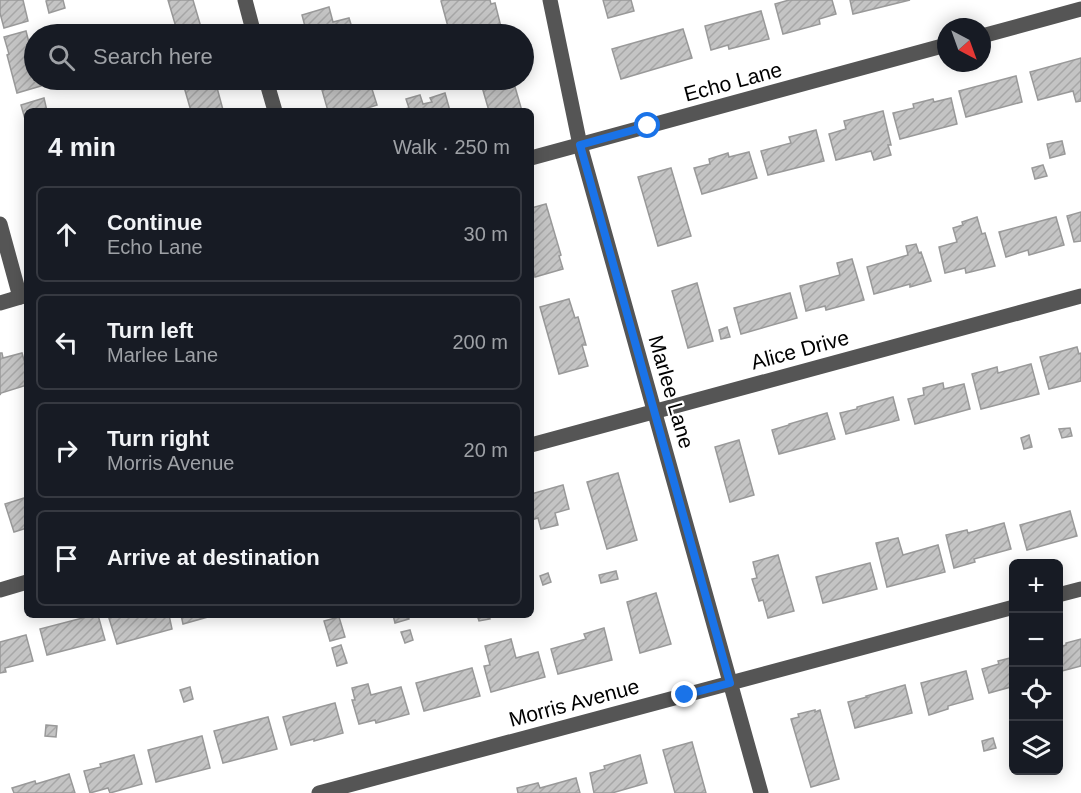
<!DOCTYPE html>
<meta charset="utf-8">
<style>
body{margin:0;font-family:Arial,sans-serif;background:#242831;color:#f1f3f6}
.controls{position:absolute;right:18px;bottom:18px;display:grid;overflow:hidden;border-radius:9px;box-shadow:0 3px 15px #0003}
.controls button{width:54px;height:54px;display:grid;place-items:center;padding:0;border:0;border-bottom:2px solid #363941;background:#171b24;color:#f1f3f6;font:30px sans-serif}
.compass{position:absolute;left:937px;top:18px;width:54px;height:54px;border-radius:50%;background:#171b24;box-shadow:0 3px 15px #0003;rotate:139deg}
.stop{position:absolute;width:18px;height:18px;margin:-14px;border:4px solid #1a73e8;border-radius:50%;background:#fff}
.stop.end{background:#1a73e8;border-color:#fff;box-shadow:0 2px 6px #0008}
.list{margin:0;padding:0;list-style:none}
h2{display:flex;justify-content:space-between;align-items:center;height:78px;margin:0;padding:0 24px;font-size:26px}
h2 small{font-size:20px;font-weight:400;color:#9ea1a6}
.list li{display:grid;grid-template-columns:39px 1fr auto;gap:18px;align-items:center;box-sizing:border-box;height:96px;margin:0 12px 12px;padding:0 12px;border:2px solid #363941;border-radius:9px}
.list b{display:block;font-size:22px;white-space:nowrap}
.list p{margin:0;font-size:20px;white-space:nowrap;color:#9ea1a6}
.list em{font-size:20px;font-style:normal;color:#9ea1a6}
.icon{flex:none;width:33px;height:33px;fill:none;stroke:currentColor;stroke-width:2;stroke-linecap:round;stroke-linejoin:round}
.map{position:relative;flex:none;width:1081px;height:793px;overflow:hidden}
.search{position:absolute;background:#171b24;box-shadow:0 3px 15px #0003;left:24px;top:24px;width:510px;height:66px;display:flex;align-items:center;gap:15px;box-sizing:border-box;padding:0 21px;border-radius:33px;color:#9ea1a6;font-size:22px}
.panel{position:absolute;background:#171b24;box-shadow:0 3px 15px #0003;left:24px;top:108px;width:510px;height:510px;border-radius:9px}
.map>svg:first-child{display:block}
.building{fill:url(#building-hatch);stroke:#999;stroke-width:1.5}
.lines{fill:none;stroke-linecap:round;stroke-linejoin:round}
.minor{stroke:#555;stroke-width:15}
.route{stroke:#1a73e8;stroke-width:8}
.labels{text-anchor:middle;stroke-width:4.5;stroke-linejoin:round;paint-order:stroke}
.street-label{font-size:21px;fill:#000;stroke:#fff}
</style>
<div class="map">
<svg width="1081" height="793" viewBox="0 0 1081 793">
<defs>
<pattern id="building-hatch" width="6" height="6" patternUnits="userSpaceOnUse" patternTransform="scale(1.5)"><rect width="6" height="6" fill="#c4c4c4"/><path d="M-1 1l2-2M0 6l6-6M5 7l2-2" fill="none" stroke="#a7a7a7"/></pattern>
</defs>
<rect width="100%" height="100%" fill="#fff"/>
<g class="building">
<path d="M0 0H23L28 21 4 28 0 13Z"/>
<path d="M49 0H63L65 8 49 13 46 1Z"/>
<path d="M168 0H193L203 34H178Z"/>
<path d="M444 0H490L491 4 495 3 501 27 475 34H450L441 1Z"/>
<path d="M603 0H631L634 11 608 18Z"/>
<path d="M789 0H832L836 14 819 19 820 24 783 34 775 4Z"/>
<path d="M850 0H910L853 14Z"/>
<path d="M329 7 333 22 349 18 354 34H307L302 15Z"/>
<path d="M761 11 769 39 729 49 728 45 711 50 705 26Z"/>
<path d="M683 29 692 58 621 79 612 49Z"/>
<path d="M26 31 34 62V80H39L41 86 17 93 7 55 9 54 4 37Z"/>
<path d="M1081 58V101L1076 102 1073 91 1038 100 1030 72Z"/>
<path d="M1016 76 1022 102 966 117 959 91Z"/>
<path d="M182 80H207L209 86 216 84 223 110 218 111H191Z"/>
<path d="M358 80H361L363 88 371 86 377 105 361 110V111H328L322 90Z"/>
<path d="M480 80H513L522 111H489Z"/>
<path d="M445 93 450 111H397L409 108 406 99 420 95 423 104 432 102 430 98Z"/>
<path d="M44 98 47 111H27V126L21 105Z"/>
<path d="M951 98 957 124 900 139 893 113 914 108 913 104 933 99 934 102Z"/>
<path d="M883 111 891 145H888L891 155 874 160 871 151 836 160 829 134 846 129 844 121Z"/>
<path d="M816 130 824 161 768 175 761 151 791 143 789 137Z"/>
<path d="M1062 141 1065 154 1050 158 1047 144Z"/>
<path d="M749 152 757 178 702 194 694 168 710 164 709 159 728 153 729 157Z"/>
<path d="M1043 165 1047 176 1035 179 1032 168Z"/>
<path d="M671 168 691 236 658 246 638 177Z"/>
<path d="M546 204 561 255 559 256 563 269 535 277 531 262V208Z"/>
<path d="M1081 212V241L1074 242 1067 216Z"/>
<path d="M977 217 982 234 985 233 995 266 966 273 965 268 945 273 939 247 957 242 953 228 963 225 962 222Z"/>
<path d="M1056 217 1064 245 1029 255 1028 250 1006 257 999 232Z"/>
<path d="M916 244 919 253 921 252 931 281 910 287V284L874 294 867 267 908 255 906 246Z"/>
<path d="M852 259 864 300 826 310 825 306 806 311 800 286 840 275 837 263Z"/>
<path d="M697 283 713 341 688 348 672 291Z"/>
<path d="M790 293 797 318 741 334 734 308Z"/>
<path d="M569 299 575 318 578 317 586 345H582L588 366 559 374 540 307Z"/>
<path d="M727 327 730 337 721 339 719 330Z"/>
<path d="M1077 347 1079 354 1081 353V381L1049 389 1040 357Z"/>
<path d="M0 353H2L3 358 22 353 27 370V385L1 393 0 395Z"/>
<path d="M1031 364 1039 394 981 409 972 374 997 367 998 373Z"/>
<path d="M943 383 944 389 964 384 970 409 915 424 908 399 924 395 923 388Z"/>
<path d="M893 397 899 420 846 434 840 413 857 409V407Z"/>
<path d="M827 413 835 439 779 454 772 430 789 425V424Z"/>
<path d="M1070 428 1072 436 1062 438 1059 429Z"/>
<path d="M1029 435 1032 447 1024 449 1021 438Z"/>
<path d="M739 440 754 495 730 502 715 447Z"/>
<path d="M618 473 637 540 607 549 587 482Z"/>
<path d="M563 485 569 509 555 513 558 525 541 529 538 518 531 520V494Z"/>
<path d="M27 497V528L14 532 5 504Z"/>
<path d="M1070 511 1077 536 1027 550 1020 525Z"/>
<path d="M1004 523 1011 549 974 559 975 562 954 568 946 535 967 530 968 533Z"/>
<path d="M898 538 903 555 938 545 945 572 887 587 876 543Z"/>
<path d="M778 555 794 611 768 618 763 600 759 601 752 579 757 578 753 562Z"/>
<path d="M870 563 877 589 823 603 816 577Z"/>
<path d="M616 571 618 579 601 583 599 575Z"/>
<path d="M548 573 551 582 543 585 540 576Z"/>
<path d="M656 593 671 644 640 653 627 602Z"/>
<path d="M94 615H98L105 640 47 655 40 629Z"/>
<path d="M108 615H169L172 629 117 644Z"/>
<path d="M181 615H215L183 624Z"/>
<path d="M393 615H408L409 619 395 623Z"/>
<path d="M477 615H489L490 619 479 621Z"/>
<path d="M339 617 345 637 330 641 324 621Z"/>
<path d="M604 628 612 660 558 674 551 649 586 639 584 634Z"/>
<path d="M410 630 413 640 405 643 401 632Z"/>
<path d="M26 635 33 661 5 668 6 672 0 673V642Z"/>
<path d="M511 639 516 658 538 652 545 677 491 692 484 666 490 665 485 646Z"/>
<path d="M1081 639V666L1058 672V647L1066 645V643Z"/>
<path d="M341 645 347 663 337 666 332 648Z"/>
<path d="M1014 657V697L1011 687 989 693 982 669 999 664 998 661Z"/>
<path d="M472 668 480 696 424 711 416 683Z"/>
<path d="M966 671 973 699 948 706V709L929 715 921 683Z"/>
<path d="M368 684 371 695 401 687 409 714 376 723 375 720 359 724 352 700H355L352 688Z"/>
<path d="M905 685 912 713 855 728 848 702 867 697 866 696Z"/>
<path d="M190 687 193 699 184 702 180 690Z"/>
<path d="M335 703 343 733 314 741V739L291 745 283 717Z"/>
<path d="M815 710V712L820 710 839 779 811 787 791 719 799 717 798 714Z"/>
<path d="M268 717 277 749 223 763 214 731Z"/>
<path d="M46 725 57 726 56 737 45 736Z"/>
<path d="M202 736 210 768 156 782 148 750Z"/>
<path d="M993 738 996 748 984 751 982 741Z"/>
<path d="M692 742 706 793H675L663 750Z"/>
<path d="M134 755 142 784 110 793 108 788 90 793 84 771 101 767 100 764Z"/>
<path d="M640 755 647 783 612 793H594L590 773 605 769 604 766Z"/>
<path d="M69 774 75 793H14L12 788 35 781 36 784Z"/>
<path d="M576 778 580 793H518L517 788 538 783 540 788Z"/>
</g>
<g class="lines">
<g class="minor">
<path d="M245 0 254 34"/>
<path d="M550 0 580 145 761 793"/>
<path d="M982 36 1081 9"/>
<path d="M266 80 275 111"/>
<path d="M531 158 946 45"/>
<path d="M0 224 20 297"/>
<path d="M0 303 27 295"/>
<path d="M531 445 1081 296"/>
<path d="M0 590 27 582"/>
<path d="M1058 595 1081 589"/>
<path d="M319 793 1014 607"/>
</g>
</g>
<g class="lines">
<path class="route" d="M648 126 580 145 730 683 685 695"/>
</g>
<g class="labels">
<g class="street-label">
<text transform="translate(733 82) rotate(-15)" y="7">Echo Lane</text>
<text transform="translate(800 350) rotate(-15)" y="7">Alice Drive</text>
<text transform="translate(671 392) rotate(74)" y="7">Marlee Lane</text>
<text transform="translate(574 703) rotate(-15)" y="7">Morris Avenue</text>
</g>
</g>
</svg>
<div class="controls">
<button>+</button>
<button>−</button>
<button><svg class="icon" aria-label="locate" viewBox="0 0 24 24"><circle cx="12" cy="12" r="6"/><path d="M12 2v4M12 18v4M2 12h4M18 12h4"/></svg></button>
<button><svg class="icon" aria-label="layers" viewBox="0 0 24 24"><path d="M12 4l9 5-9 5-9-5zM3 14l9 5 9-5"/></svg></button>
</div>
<svg class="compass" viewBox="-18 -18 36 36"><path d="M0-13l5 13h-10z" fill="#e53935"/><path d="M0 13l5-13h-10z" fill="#9ea1a6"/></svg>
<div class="stop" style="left:648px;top:126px"></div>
<div class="stop end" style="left:685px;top:695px"></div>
<div class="search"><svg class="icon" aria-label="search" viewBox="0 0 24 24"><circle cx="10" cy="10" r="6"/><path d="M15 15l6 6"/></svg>Search here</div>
<section class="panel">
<h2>4 min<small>Walk · 250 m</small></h2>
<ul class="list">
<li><svg class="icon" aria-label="ahead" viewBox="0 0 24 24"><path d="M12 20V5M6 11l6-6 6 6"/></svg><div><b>Continue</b><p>Echo Lane</p></div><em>30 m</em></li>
<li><svg class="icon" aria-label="left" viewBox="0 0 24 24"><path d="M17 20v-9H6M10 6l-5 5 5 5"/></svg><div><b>Turn left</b><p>Marlee Lane</p></div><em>200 m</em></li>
<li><svg class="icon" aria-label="right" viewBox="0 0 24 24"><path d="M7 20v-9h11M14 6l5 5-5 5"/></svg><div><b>Turn right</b><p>Morris Avenue</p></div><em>20 m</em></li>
<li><svg class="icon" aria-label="arrive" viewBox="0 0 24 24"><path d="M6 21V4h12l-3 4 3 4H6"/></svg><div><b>Arrive at destination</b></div></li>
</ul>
</section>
</div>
